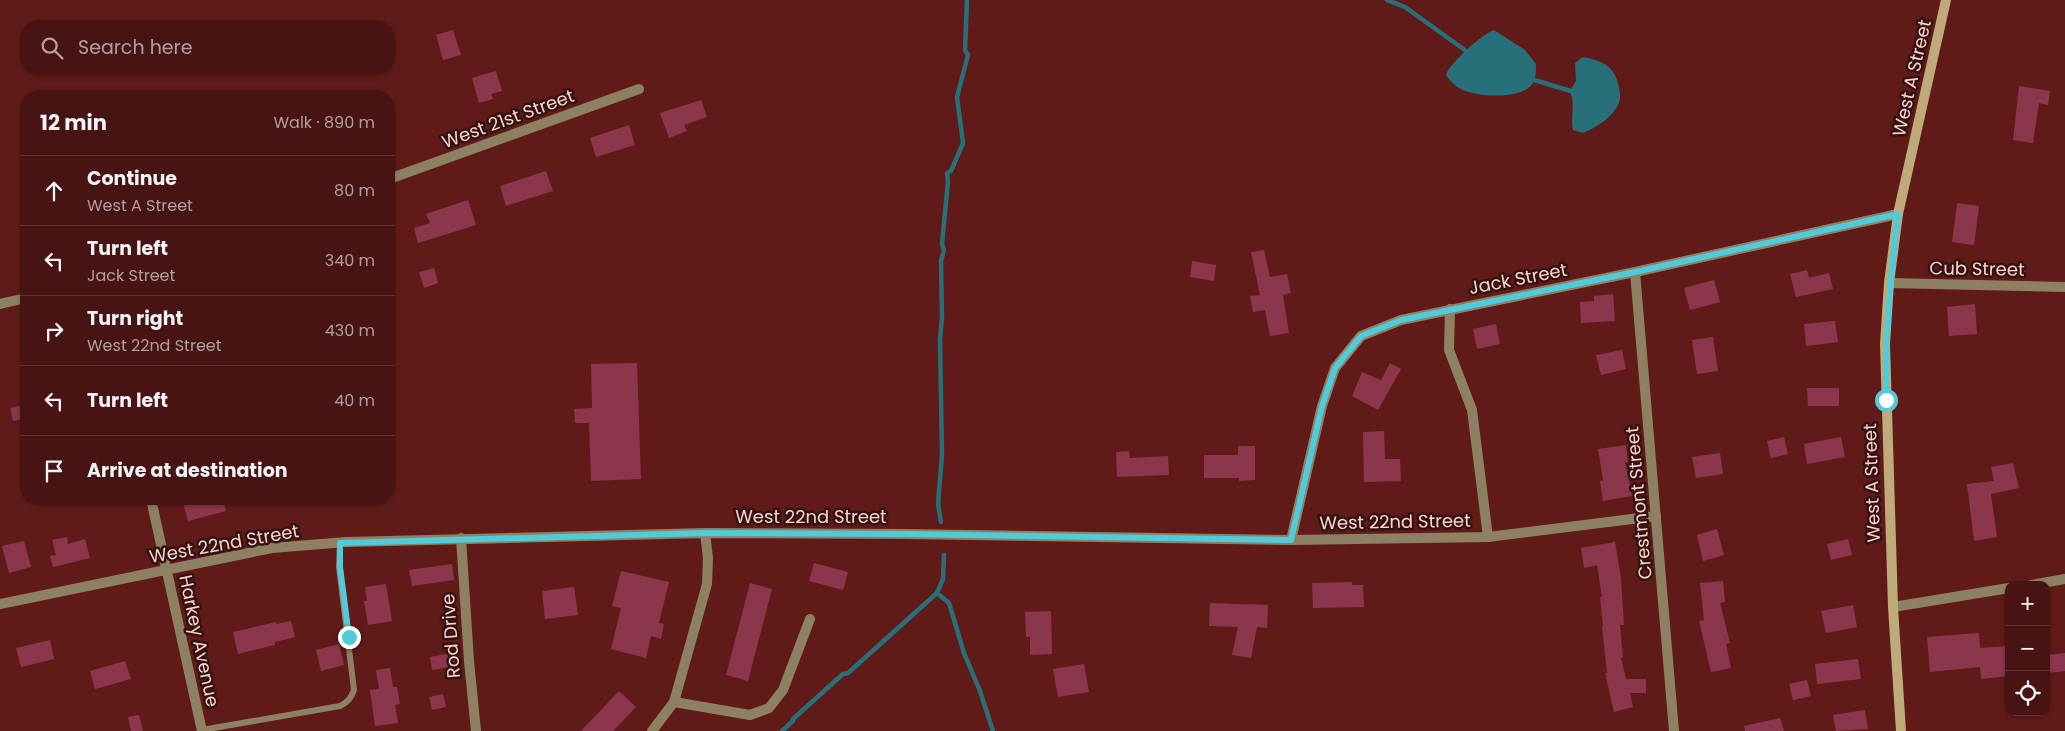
<!DOCTYPE html>
<meta charset="utf-8">
<style>
body{margin:0;font-family:Poppins,sans-serif;background:#522121;color:#f1f3f6}
.controls{position:absolute;right:15px;bottom:15px;display:grid;overflow:hidden;border-radius:10px;box-shadow:0 1px 4px #0004}
.controls button{width:45px;height:45px;display:grid;place-items:center;padding:0;border:0;border-bottom:1px solid #603333;background:#481413;color:#f1f3f6;font:25px sans-serif}
.stop{position:absolute;width:15px;height:15px;margin:-11px;border:4px solid #52cbd9;border-radius:50%;background:#fff}
.stop.end{background:#52cbd9;border-color:#fff;box-shadow:0 1px 5px #0008}
.list{margin:0;padding:0;list-style:none}
h2{display:flex;justify-content:space-between;align-items:center;height:65px;margin:0;padding:0 20px;font-size:21px}
h2 small{font-size:16px;font-weight:400;color:#b19ea0}
.list li{display:grid;grid-template-columns:32px 1fr auto;gap:15px;align-items:center;box-sizing:border-box;height:70px;padding:0 20px;border-top:1px solid #603333}
.list b{display:block;font-size:19px;white-space:nowrap}
.list p{margin:0;font-size:16px;white-space:nowrap;color:#b19ea0}
.list em{font-size:16px;font-style:normal;color:#b19ea0}
.icon{flex:none;width:28px;height:28px;fill:none;stroke:currentColor;stroke-width:2;stroke-linecap:round;stroke-linejoin:round}
.map{position:relative;flex:none;width:2065px;height:731px;overflow:hidden}
.search{position:absolute;background:#481413;box-shadow:0 1px 4px #0004;left:20px;top:20px;width:375px;height:55px;display:flex;align-items:center;gap:12px;box-sizing:border-box;padding:0 18px;border-radius:20px;color:#b19ea0;font-size:19px}
.panel{position:absolute;background:#481413;box-shadow:0 1px 4px #0004;left:20px;top:90px;width:375px;height:415px;border-radius:20px}
.map>svg:first-child{display:block}
.water{fill:#287079}
.lines{fill:none;stroke-linecap:round;stroke-linejoin:round}
.stream{stroke:#287079;stroke-width:4.5}
.building{fill:#8c364e}
.lane{stroke:#8e8063;stroke-width:6}
.street{stroke:#8e8063;stroke-width:10}
.secondary{stroke:#bfaa7a;stroke-width:10}
.route{stroke:#52cbd9;stroke-width:6}
.labels{text-anchor:middle;stroke-width:5;stroke-linejoin:round;paint-order:stroke}
.street-label{font-size:18px;fill:#fdd1cc;stroke:#321311}
</style>
<div class="map">
<svg width="2065" height="731" viewBox="0 0 2065 731">
<rect width="100%" height="100%" fill="#601b19"/>
<g class="water">
<path d="M1494 30 1525 50 1536 64C1536 70 1536 78 1533 83 1523 100 1479 97 1463 90 1456 87 1450 81 1446 75 1448 65 1483 33 1494 30Z"/>
<path d="M1583 57C1603 61 1615 66 1619 88 1620 93 1621 98 1619 103 1612 118 1597 127 1583 133L1573 130C1570 116 1576 106 1570 91L1576 81 1575 63Z"/>
</g>
<g class="lines">
<g class="stream">
<path d="M1387 0 1405 7 1469 53"/>
<path d="M1531 79 1574 92"/>
<path d="M941 522 938 504 942 455 940 340 942 317 941 261 944 250 942 244 948 181 947 173 951 171 963 143 957 97 968 55 965 50 967 0"/>
<path d="M937 593 949 603 964 653 980 691 993 731"/>
<path d="M782 731 793 721V719L843 674 848 673 937 593 943 579 944 555"/>
</g>
</g>
<g class="building">
<path d="M453 30 461 55 443 60 436 35Z"/>
<path d="M496 71 502 91 491 94 493 99 479 103 472 78Z"/>
<path d="M2019 86 2050 91 2048 105 2039 103 2033 143 2013 140Z"/>
<path d="M701 100 707 117 684 125 687 131 669 138 660 113Z"/>
<path d="M629 125 635 145 596 157 590 138Z"/>
<path d="M546 171 553 191 506 206 500 186Z"/>
<path d="M468 200 476 225 418 243 414 228 430 223 426 214Z"/>
<path d="M1957 203 1979 206 1974 245 1952 242Z"/>
<path d="M1264 250 1270 277 1287 274 1291 293 1283 295 1289 333 1270 336 1265 310 1253 312 1250 296 1260 295 1251 252Z"/>
<path d="M1192 261 1216 265 1214 281 1190 277Z"/>
<path d="M434 268 438 283 424 288 419 272Z"/>
<path d="M1807 270 1809 278 1829 273 1833 289 1796 297 1790 274Z"/>
<path d="M1714 280 1720 302 1690 310 1684 288Z"/>
<path d="M1613 294 1615 321 1581 323 1580 302 1594 301V296Z"/>
<path d="M1975 304 1977 334 1949 336 1947 307Z"/>
<path d="M1835 321 1838 342 1806 346 1804 324Z"/>
<path d="M1496 324 1500 344 1477 349 1473 329Z"/>
<path d="M1713 337 1718 371 1697 374 1692 340Z"/>
<path d="M1622 350 1626 369 1601 375 1596 355Z"/>
<path d="M637 363 641 479 591 481 589 423H575L574 409 592 408 591 364Z"/>
<path d="M1390 363 1401 369 1378 410 1352 396 1362 372 1381 380Z"/>
<path d="M1807 388H1839V406H1808Z"/>
<path d="M24 405 26 418 13 421 10 408Z"/>
<path d="M1384 431 1385 459H1400L1401 481 1364 482 1363 432Z"/>
<path d="M1784 437 1788 454 1771 458 1767 441Z"/>
<path d="M1841 437 1845 457 1807 464 1804 444Z"/>
<path d="M1626 445 1628 462H1625L1632 496 1603 501 1600 481 1603 480 1598 449Z"/>
<path d="M1238 446H1255V480L1239 481V478H1204V455H1238Z"/>
<path d="M1129 451 1130 458 1168 456 1169 475 1117 477 1116 452Z"/>
<path d="M1720 453 1723 474 1696 478 1692 457Z"/>
<path d="M2013 463 2019 488 1991 494 1997 537 1974 541 1967 484 1994 481 1991 467Z"/>
<path d="M182 499H223L226 511 188 521Z"/>
<path d="M1717 529 1724 555 1703 561 1697 535Z"/>
<path d="M67 537 68 544 85 539 90 558 53 567 50 556 56 555 52 540Z"/>
<path d="M1848 539 1852 555 1831 560 1827 544Z"/>
<path d="M24 541 31 567 9 573 2 546Z"/>
<path d="M1615 542 1621 578 1624 625H1620L1623 657 1621 658 1626 679H1646V693H1630L1633 707 1614 712 1605 673H1607L1602 627H1603L1600 597H1602L1597 565 1584 568 1581 548Z"/>
<path d="M814 563 848 572 843 590 809 581Z"/>
<path d="M452 564 454 580 412 586 409 570Z"/>
<path d="M621 571 669 582 659 623 664 624 661 639 651 636 646 658 611 649 621 608 612 606Z"/>
<path d="M1723 581 1725 602 1720 603 1730 643 1726 644 1731 668 1711 672 1699 621 1704 620 1700 583Z"/>
<path d="M1352 582V585H1363L1364 607 1313 608 1312 583Z"/>
<path d="M750 583 772 589 748 681 726 675Z"/>
<path d="M386 584 392 621 368 625 364 601H367L365 587Z"/>
<path d="M574 587 578 615 545 619 542 591Z"/>
<path d="M1210 603 1268 605 1267 628 1257 627 1251 658 1232 655 1238 627 1209 626Z"/>
<path d="M1853 605 1857 627 1826 633 1821 611Z"/>
<path d="M1051 611 1052 654 1030 655V637H1026L1025 612Z"/>
<path d="M291 621 295 637 275 642V645L238 654 233 632 276 622V624Z"/>
<path d="M1979 633 1980 648 2009 646V676L1981 679 1980 667 1930 672 1927 637Z"/>
<path d="M50 640 54 659 21 667 16 648Z"/>
<path d="M339 644 344 665 321 671 316 650Z"/>
<path d="M457 652 460 665 432 670 430 657Z"/>
<path d="M2065 653V671L2046 673V655Z"/>
<path d="M1858 659 1861 679 1817 684 1815 664Z"/>
<path d="M125 661 131 679 95 689 90 671Z"/>
<path d="M1084 664 1089 692 1058 697 1053 669Z"/>
<path d="M390 668 393 687H397L400 704 395 705 398 723 375 726 370 690 379 689 376 670Z"/>
<path d="M1807 680 1811 696 1793 700 1789 684Z"/>
<path d="M619 691 636 707 613 731H581Z"/>
<path d="M443 694 446 707 432 710 429 697Z"/>
<path d="M1865 710 1868 729 1836 731 1833 715Z"/>
<path d="M139 715 143 731H131L128 717Z"/>
<path d="M1780 718 1784 731H1745L1744 726Z"/>
</g>
<g class="lines">
<path class="lane" d="M202 730 340 706C348 702 351 698 354 690L339 567 340 543"/>
<g class="street">
<path d="M389 179 639 89"/>
<path d="M1635 272 1674 731"/>
<path d="M1889 283 2065 287"/>
<path d="M0 304 26 298"/>
<path d="M1450 309 1449 350 1472 410 1488 537"/>
<path d="M151 499 202 731"/>
<path d="M461 538 469 661 476 731"/>
<path d="M1291 540 1322 406 1335 368 1361 336 1401 320 1635 272 1898 214"/>
<path d="M2031 585 2065 579"/>
<path d="M0 604 272 548 346 542 705 533 905 534 1291 540 1488 537 1656 516"/>
<path d="M1893 607 2009 588"/>
<path d="M674 702 750 715 769 708 783 690 810 619"/>
<path d="M652 731 674 702 707 584 708 558 705 533"/>
</g>
<path class="secondary" d="M1901 731 1893 607 1885 344 1889 283 1898 214 1946 0"/>
</g>
<g class="lines">
<path class="route" d="M349 637 340 567V543L705 533 905 534 1291 540 1322 406 1335 368 1361 336 1401 320 1635 272 1898 214C1890 277 1885 337 1886 400"/>
</g>
<g class="labels">
<g class="street-label">
<text transform="translate(1912 78) rotate(-77)" y="6">West A Street</text>
<text transform="translate(508 119) rotate(-20)" y="6">West 21st Street</text>
<text transform="translate(1977 269) rotate(1)" y="6">Cub Street</text>
<text transform="translate(1518 279) rotate(-11)" y="6">Jack Street</text>
<text transform="translate(1872 483) rotate(-92)" y="6">West A Street</text>
<text transform="translate(1639 503) rotate(-95)" y="6">Crestmont Street</text>
<text x="811" y="523">West 22nd Street</text>
<text transform="translate(1395 522) rotate(-1)" y="6">West 22nd Street</text>
<text transform="translate(224 544) rotate(-10)" y="6">West 22nd Street</text>
<text transform="translate(451 636) rotate(-94)" y="6">Rod Drive</text>
<text transform="translate(199 641) rotate(78)" y="6">Harkey Avenue</text>
</g>
</g>
</svg>
<div class="controls">
<button>+</button>
<button>−</button>
<button><svg class="icon" aria-label="locate" viewBox="0 0 24 24"><circle cx="12" cy="12" r="6"/><path d="M12 2v4M12 18v4M2 12h4M18 12h4"/></svg></button>
</div>
<div class="stop" style="left:1886px;top:400px"></div>
<div class="stop end" style="left:349px;top:637px"></div>
<div class="search"><svg class="icon" aria-label="search" viewBox="0 0 24 24"><circle cx="10" cy="10" r="6"/><path d="M15 15l6 6"/></svg>Search here</div>
<section class="panel">
<h2>12 min<small>Walk · 890 m</small></h2>
<ul class="list">
<li><svg class="icon" aria-label="ahead" viewBox="0 0 24 24"><path d="M12 20V5M6 11l6-6 6 6"/></svg><div><b>Continue</b><p>West A Street</p></div><em>80 m</em></li>
<li><svg class="icon" aria-label="left" viewBox="0 0 24 24"><path d="M17 20v-9H6M10 6l-5 5 5 5"/></svg><div><b>Turn left</b><p>Jack Street</p></div><em>340 m</em></li>
<li><svg class="icon" aria-label="right" viewBox="0 0 24 24"><path d="M7 20v-9h11M14 6l5 5-5 5"/></svg><div><b>Turn right</b><p>West 22nd Street</p></div><em>430 m</em></li>
<li><svg class="icon" aria-label="left" viewBox="0 0 24 24"><path d="M17 20v-9H6M10 6l-5 5 5 5"/></svg><div><b>Turn left</b></div><em>40 m</em></li>
<li><svg class="icon" aria-label="arrive" viewBox="0 0 24 24"><path d="M6 21V4h12l-3 4 3 4H6"/></svg><div><b>Arrive at destination</b></div></li>
</ul>
</section>
</div>
